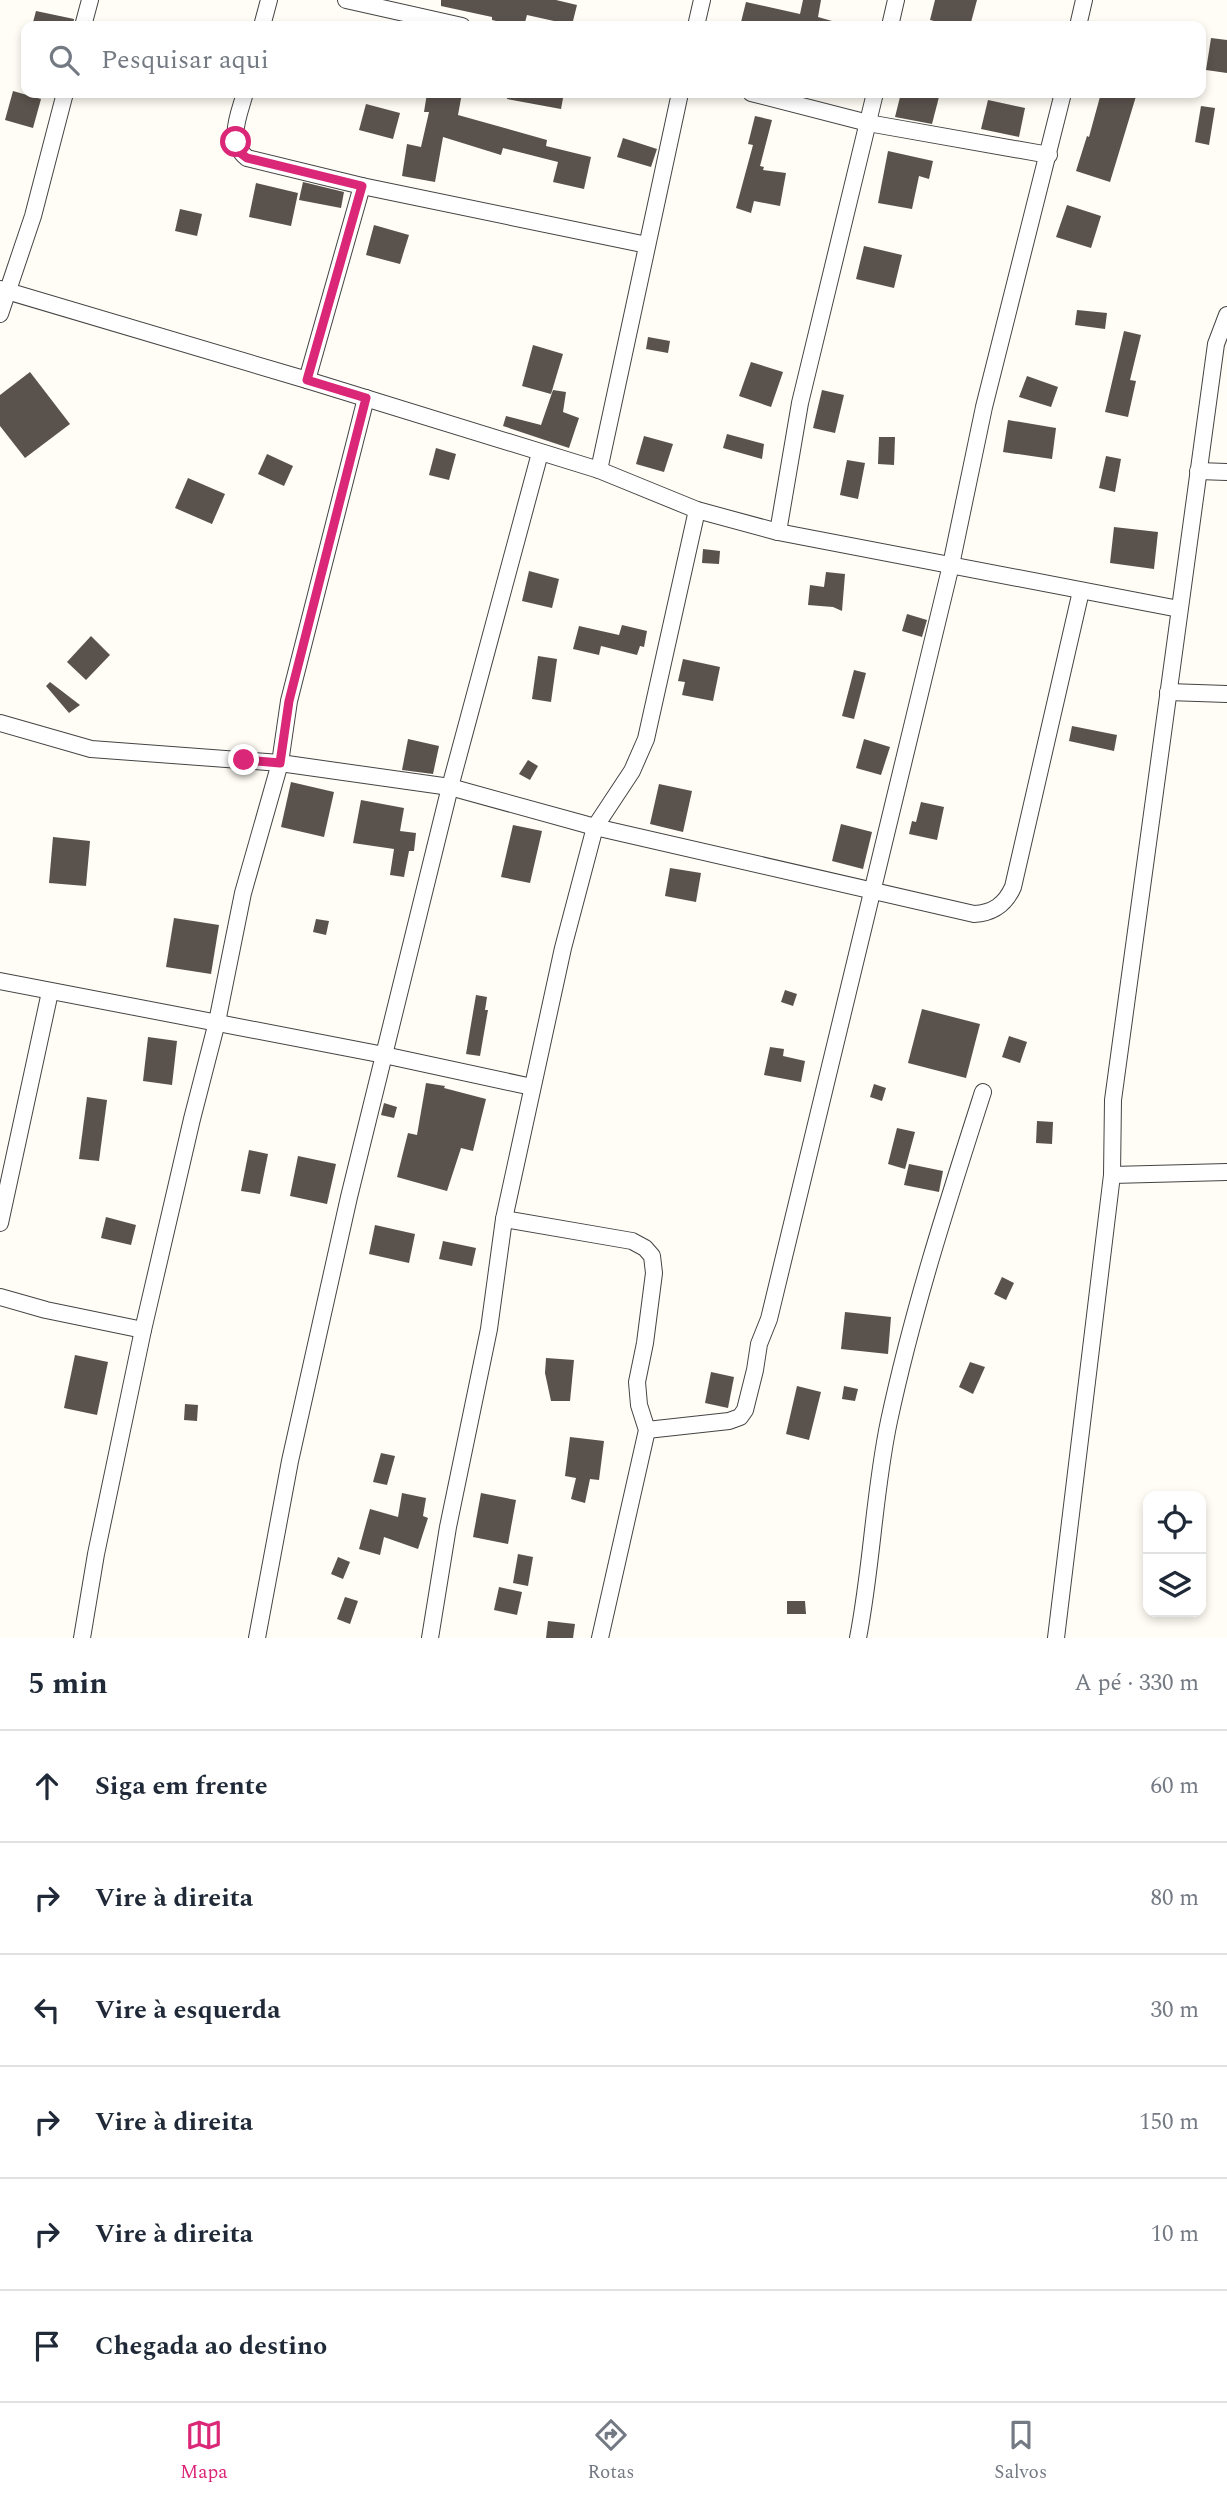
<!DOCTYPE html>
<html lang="pt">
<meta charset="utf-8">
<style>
body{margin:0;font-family:Spectral,serif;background:#f6f6f7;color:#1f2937}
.controls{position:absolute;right:21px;bottom:21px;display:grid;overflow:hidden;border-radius:14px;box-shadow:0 4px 10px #0003}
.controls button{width:63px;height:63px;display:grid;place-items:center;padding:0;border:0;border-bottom:2px solid #e0e1e3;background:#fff;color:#1f2937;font:35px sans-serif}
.stop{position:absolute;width:21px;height:21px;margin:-16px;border:5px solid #db2777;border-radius:50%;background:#fff}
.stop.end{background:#db2777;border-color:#fff;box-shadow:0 2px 7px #0008}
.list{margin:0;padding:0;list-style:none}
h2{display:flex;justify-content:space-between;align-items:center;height:91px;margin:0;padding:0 28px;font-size:30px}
h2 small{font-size:23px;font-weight:400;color:#747a83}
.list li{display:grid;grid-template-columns:46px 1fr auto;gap:21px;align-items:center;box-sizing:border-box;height:112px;padding:0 28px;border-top:2px solid #e0e1e3}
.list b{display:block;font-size:26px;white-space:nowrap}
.list em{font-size:23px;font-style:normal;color:#747a83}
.icon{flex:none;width:38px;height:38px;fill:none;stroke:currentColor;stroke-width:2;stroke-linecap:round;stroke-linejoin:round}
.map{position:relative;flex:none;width:1227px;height:1638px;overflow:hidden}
.search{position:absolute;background:#fff;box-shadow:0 4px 10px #0003;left:21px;right:21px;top:21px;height:77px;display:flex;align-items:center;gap:18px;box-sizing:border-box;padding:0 24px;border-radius:14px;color:#747a83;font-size:26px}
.sheet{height:763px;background:#fff}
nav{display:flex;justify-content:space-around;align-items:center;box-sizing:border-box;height:98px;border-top:2px solid #e0e1e3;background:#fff;font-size:19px;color:#747a83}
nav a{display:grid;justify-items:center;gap:4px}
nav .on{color:#db2777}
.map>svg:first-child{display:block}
.building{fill:#5a524d}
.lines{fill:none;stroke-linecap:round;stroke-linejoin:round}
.minor-casing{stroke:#444;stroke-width:18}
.minor{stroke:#fff;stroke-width:16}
.route{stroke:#db2777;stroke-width:9}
</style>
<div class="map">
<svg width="1227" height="1638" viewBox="0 0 1227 1638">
<rect width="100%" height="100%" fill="#fffdf5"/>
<g class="building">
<path d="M441 0H556L577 5 572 25 527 15 524 26H518L492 20V17L441 6Z"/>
<path d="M803 0H821L818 17 832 21 831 26H758L741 22 746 2 800 14Z"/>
<path d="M935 0H977L970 26H954L930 20Z"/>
<path d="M36 11 74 19 73 26H32Z"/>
<path d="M1211 38 1227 40V73L1206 70Z"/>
<path d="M13 91 41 99 33 128 5 120Z"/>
<path d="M427 93H462L458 115 547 140 546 146 591 157 584 189 553 182 558 162 503 148 501 155 443 137 435 182 402 176 407 144 421 147 429 112H424Z"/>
<path d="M508 93H564L561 109 507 99Z"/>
<path d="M901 93H940L932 124 895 117Z"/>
<path d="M1101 93H1137L1110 182 1076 171 1087 136 1089 137Z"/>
<path d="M988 100 1025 108 1019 137 981 129Z"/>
<path d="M366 104 400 113 393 139 359 130Z"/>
<path d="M1201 106 1215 108 1209 145 1195 142Z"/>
<path d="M755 116 772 120 760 166 764 167 763 170 786 173 780 206 754 201 751 213 736 208 753 145 748 144Z"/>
<path d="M623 138 657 149 651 167 617 157Z"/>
<path d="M888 151 933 161 929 179 919 176 912 209 878 203Z"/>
<path d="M303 182 344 192 341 208 299 200Z"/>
<path d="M256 183 298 193 291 226 249 217Z"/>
<path d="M1067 205 1101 216 1091 248 1056 237Z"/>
<path d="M180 209 202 214 197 236 175 231Z"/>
<path d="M374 225 409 235 400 264 366 255Z"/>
<path d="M864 246 902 255 894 288 856 279Z"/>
<path d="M1077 310 1107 313 1105 329 1075 325Z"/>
<path d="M1124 331 1141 335 1130 380 1136 381 1128 417 1105 412Z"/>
<path d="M648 337 670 341 668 353 646 349Z"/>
<path d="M533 345 563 354 551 394 522 386Z"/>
<path d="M751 362 783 372 771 407 739 396Z"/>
<path d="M30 372 70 424 25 458 0 426V395Z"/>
<path d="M1027 376 1058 387 1051 407 1019 397Z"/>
<path d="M553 390 566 392 563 412 579 418 569 448 503 426 506 416 541 425Z"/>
<path d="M822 390 844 395 835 433 813 428Z"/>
<path d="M1008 420 1056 428 1052 459 1003 452Z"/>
<path d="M727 434 764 444 762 459 723 448Z"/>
<path d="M644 436 673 444 664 472 636 464Z"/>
<path d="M879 437H895L894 465 878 464Z"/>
<path d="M436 448 456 454 449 480 429 475Z"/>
<path d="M267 454 293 466 284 486 258 474Z"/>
<path d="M1106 456 1121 459 1115 492 1099 488Z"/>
<path d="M847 460 865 463 858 499 840 495Z"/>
<path d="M188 478 225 494 212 524 175 508Z"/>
<path d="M1114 527 1158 532 1154 569 1110 563Z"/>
<path d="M703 549 720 551 719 564 702 563Z"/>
<path d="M529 571 559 579 552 608 522 601Z"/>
<path d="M826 572 845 574 842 611 833 607 808 605 810 585 824 587Z"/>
<path d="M907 614 927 620 922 637 902 631Z"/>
<path d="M622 625 647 631 644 647 640 646 637 655 601 646 599 655 573 649 579 626 619 635Z"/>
<path d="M91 636 110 655 86 680 67 662Z"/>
<path d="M538 656 557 659 551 702 532 699Z"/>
<path d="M683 659 720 667 713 701 682 695 685 682 678 681Z"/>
<path d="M854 670 866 673 854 719 842 716Z"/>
<path d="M50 682 80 705 69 713 46 686Z"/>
<path d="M1072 726 1117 735 1114 751 1069 741Z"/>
<path d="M408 739 439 746 433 774 402 770Z"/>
<path d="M864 739 890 747 881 775 856 768Z"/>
<path d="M528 760 538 766 530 780 519 774Z"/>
<path d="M291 782 334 792 324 837 281 827Z"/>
<path d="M659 784 692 791 683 832 650 824Z"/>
<path d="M361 800 404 808 400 831 416 833 414 851H409L404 877 390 875 394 849 353 843Z"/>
<path d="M921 802 944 807 937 840 909 834 912 821 916 822Z"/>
<path d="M841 824 872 832 863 869 832 861Z"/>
<path d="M513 825 542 831 530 883 501 877Z"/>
<path d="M53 837 90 841 86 886 49 883Z"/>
<path d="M670 868 701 873 696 902 665 896Z"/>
<path d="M174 918 219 925 211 974 166 967Z"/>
<path d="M316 919 329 921 326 935 313 932Z"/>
<path d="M785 990 797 994 793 1006 781 1002Z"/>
<path d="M476 995 487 997 485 1010H488L480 1056 466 1054Z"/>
<path d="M922 1009 980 1024 966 1078 908 1063Z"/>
<path d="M1009 1036 1027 1042 1020 1063 1002 1057Z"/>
<path d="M148 1037 177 1041 172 1085 143 1081Z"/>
<path d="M770 1047 784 1049 783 1056 805 1061 801 1082 764 1075Z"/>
<path d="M426 1083 445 1086 444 1088 486 1099 473 1151 461 1148 447 1191 397 1177 408 1133 417 1135Z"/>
<path d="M874 1084 886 1088 882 1101 870 1097Z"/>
<path d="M87 1097 107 1100 99 1161 79 1159Z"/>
<path d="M384 1103 397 1107 394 1118 381 1115Z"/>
<path d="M1037 1121 1053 1122 1052 1144 1036 1143Z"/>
<path d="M897 1128 915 1132 905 1169 888 1164Z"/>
<path d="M249 1150 268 1154 260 1194 241 1191Z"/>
<path d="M298 1156 336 1164 327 1204 290 1196Z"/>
<path d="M909 1164 943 1171 939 1192 904 1185Z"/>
<path d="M106 1217 136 1225 131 1245 101 1238Z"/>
<path d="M375 1225 415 1234 409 1263 369 1254Z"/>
<path d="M443 1241 476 1248 472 1266 439 1259Z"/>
<path d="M1002 1277 1014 1283 1006 1300 994 1294Z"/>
<path d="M845 1312 891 1317 888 1354 841 1349Z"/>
<path d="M75 1355 108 1362 97 1415 64 1408Z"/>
<path d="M546 1358 574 1360 570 1401H551L545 1373Z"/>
<path d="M970 1362 985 1367 973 1394 959 1387Z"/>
<path d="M711 1372 734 1377 728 1408 705 1403Z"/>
<path d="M797 1386 821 1392 809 1440 786 1434Z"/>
<path d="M844 1386 858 1389 855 1401 842 1399Z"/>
<path d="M185 1404 198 1405 197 1421 184 1420Z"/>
<path d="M570 1437 604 1441 599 1480 590 1479 585 1503 571 1499 576 1478 565 1476Z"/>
<path d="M381 1453 395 1456 387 1485 373 1482Z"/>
<path d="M402 1493 426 1498 423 1516 428 1518 418 1549 384 1537 380 1555 359 1549 370 1509 398 1517Z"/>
<path d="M481 1493 516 1500 508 1544 473 1537Z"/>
<path d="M518 1554 533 1557 528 1586 513 1583Z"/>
<path d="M338 1557 350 1562 343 1579 331 1574Z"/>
<path d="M499 1587 522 1592 517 1615 494 1610Z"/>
<path d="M345 1597 358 1601 350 1624 337 1619Z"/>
<path d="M787 1601H805L806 1614H787Z"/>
<path d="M548 1621 575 1624 573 1638H546Z"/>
</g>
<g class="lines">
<g class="minor-casing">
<g id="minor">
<path d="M346 0 462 26"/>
<path d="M83 26 90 0"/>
<path d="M262 26 269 0"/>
<path d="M696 26 702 0"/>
<path d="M890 26 896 0"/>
<path d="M1078 26 1084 0"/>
<path d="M245 93C239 115 226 141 247 158L362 186 647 245"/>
<path d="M751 93 868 123 1049 155"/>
<path d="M0 289 307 380 599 470 697 510 778 532 1179 609"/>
<path d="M0 314 33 216 65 93"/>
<path d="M307 380 362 186"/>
<path d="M599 470 680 93"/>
<path d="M1198 471 1227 472"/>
<path d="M778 532 800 403 875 93"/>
<path d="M1168 692 1227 694"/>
<path d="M0 723 91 749 280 763 450 787 595 827 974 914C993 913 1005 905 1013 887L1081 591"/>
<path d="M0 981 384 1055 532 1087"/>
<path d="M1112 1175 1227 1172"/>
<path d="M504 1219 632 1241 645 1248 652 1256 654 1273 645 1343 637 1382 639 1405 647 1430 600 1638"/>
<path d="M0 1223 50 992"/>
<path d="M0 1297 46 1310 143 1330"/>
<path d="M647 1430 729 1421 740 1417 745 1410 755 1370 759 1344 769 1319 951 565 984 407 1063 93"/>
<path d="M82 1638 96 1554 143 1330 192 1119 217 1022 243 893 280 763 289 701 366 398"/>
<path d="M257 1638 290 1461 349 1197 450 787 540 453"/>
<path d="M430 1638 448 1527 489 1329 504 1219 563 948 595 827 632 771 646 739 697 510"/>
<path d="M858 1638C872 1566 874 1492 889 1421 913 1309 948 1201 983 1092"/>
<path d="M1056 1638 1112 1175 1113 1100 1216 344 1227 315"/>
</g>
</g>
<use href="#minor" class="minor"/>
</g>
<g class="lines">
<path class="route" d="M236 142 239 152 247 158 362 186 307 380 366 398 289 701 280 763 244 760"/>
</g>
</svg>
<div class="controls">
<button><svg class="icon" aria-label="locate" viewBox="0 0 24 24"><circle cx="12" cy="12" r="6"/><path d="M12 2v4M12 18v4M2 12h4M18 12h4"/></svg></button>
<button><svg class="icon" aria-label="layers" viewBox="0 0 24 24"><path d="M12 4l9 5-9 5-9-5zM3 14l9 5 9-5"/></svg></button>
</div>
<div class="stop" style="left:236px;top:142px"></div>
<div class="stop end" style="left:244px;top:760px"></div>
<div class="search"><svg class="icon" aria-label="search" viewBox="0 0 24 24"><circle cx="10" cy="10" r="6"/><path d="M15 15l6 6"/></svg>Pesquisar aqui</div>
</div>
<section class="sheet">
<h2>5 min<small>A pé · 330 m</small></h2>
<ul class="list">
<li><svg class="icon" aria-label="ahead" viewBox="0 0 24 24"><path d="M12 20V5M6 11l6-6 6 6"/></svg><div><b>Siga em frente</b></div><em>60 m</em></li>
<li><svg class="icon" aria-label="right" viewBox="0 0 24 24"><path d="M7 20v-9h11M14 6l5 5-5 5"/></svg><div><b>Vire à direita</b></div><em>80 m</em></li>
<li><svg class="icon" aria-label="left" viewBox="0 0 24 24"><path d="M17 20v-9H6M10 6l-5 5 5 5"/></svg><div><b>Vire à esquerda</b></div><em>30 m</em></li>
<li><svg class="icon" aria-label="right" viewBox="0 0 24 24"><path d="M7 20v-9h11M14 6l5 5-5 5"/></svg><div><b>Vire à direita</b></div><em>150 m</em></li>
<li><svg class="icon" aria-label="right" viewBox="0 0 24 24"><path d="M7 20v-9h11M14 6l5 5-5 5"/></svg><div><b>Vire à direita</b></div><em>10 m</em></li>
<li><svg class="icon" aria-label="arrive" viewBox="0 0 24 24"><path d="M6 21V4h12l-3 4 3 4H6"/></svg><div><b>Chegada ao destino</b></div></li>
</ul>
</section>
<nav>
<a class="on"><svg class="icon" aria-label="map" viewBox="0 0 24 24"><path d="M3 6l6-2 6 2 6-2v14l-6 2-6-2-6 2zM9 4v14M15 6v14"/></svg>Mapa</a>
<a><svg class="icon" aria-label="directions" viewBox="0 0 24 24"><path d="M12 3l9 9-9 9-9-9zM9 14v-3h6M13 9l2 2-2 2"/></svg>Rotas</a>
<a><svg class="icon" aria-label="saved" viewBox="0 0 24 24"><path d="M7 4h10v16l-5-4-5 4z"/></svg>Salvos</a>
</nav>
